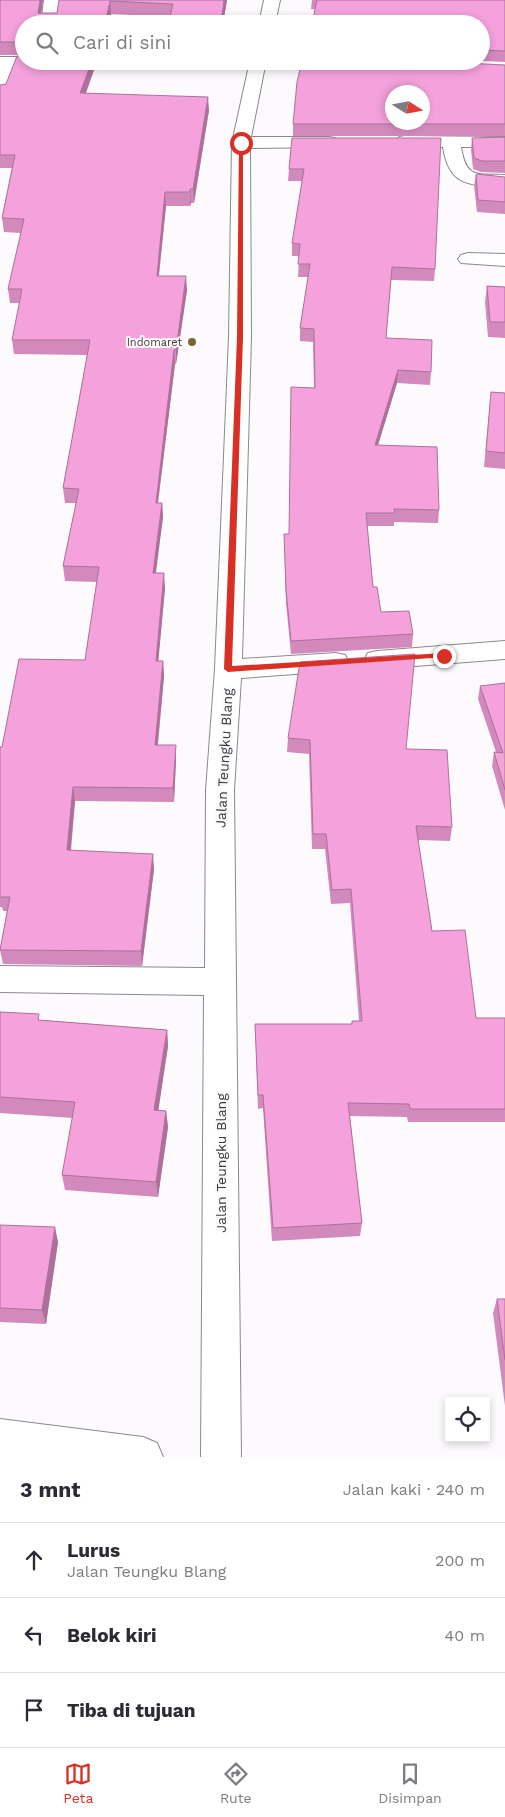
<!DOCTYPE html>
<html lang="id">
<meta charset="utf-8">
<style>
body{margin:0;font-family:"Work Sans",sans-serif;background:#f2f2f3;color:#2b2b33}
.controls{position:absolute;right:15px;bottom:15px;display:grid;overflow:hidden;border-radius:0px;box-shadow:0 2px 8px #0003}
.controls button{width:45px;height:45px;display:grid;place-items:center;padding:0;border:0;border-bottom:1px solid #e1e1e2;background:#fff;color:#2b2b33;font:25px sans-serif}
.compass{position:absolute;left:385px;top:85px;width:45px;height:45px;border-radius:50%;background:#fff;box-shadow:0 2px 8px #0003;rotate:101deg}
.stop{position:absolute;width:15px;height:15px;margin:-11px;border:4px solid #d93025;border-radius:50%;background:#fff}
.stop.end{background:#d93025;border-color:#fff;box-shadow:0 1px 5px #0008}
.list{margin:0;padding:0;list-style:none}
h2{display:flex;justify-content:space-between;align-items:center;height:65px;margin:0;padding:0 20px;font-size:21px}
h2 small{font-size:16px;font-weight:400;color:#7c7c81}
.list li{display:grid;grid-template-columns:32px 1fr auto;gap:15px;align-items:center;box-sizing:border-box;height:75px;padding:0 20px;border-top:1px solid #e1e1e2}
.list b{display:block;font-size:19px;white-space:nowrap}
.list p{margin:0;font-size:16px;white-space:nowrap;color:#7c7c81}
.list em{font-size:16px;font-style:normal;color:#7c7c81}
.icon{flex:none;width:28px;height:28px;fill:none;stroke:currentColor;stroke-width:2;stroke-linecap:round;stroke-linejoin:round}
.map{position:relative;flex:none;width:505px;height:1457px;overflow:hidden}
.search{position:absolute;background:#fff;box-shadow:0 2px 8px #0003;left:15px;right:15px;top:15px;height:55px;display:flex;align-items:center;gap:12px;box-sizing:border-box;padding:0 18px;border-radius:28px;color:#7c7c81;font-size:19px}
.sheet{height:290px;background:#fff}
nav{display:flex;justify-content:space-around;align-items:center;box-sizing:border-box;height:70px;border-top:1px solid #e1e1e2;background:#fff;font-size:14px;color:#7c7c81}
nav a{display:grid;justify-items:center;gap:2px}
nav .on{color:#d93025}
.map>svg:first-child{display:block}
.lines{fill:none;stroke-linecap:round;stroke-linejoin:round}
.street-casing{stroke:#8b888d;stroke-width:2}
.secondary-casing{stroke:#8b888d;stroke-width:2}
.street{fill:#fff;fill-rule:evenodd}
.secondary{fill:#fff;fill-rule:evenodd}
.wall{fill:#d28abd}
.shaded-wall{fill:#ab719a}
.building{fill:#f4a1dc;stroke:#ab719a;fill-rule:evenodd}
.route{fill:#d93025}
.poi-dot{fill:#7c6535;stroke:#fdfafe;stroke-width:2}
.labels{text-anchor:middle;stroke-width:4;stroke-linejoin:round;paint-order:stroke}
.far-poi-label{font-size:11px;fill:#3c3b3d;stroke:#fdfafe;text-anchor:end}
.street-label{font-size:14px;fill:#3c3b3d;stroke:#fdfafe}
</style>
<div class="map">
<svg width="505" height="1457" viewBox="0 0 505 1457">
<rect width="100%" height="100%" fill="#fdfafe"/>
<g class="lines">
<g class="street-casing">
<g id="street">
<path d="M44 0H60L57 24H41Z"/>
<path d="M264 0H280L275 24H259Z"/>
<path d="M0 57H24V61H98L96 65 90 66 17 67 6 96 0 97Z"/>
<path d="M250 61H266L251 137H329L335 138 338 142 335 146 329 147 250 148 251 337 242 659 336 653 345 655 349 662 345 669 336 671 241 678 234 790 241 1457H201L204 995 0 992V966L205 968 206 790 215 669 229 337 232 143Z"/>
<path d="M405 136 505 137V147H461C466 179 477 174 505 175V187C470 185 449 187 443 147L399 145 396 141 399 137Z"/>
<path d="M468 253 505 254V266L461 263 458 259 461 255Z"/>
<path d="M505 641V659L377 669 368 667 364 660 368 653 377 651Z"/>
</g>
</g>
<g class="secondary-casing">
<path id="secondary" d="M0 1419 143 1437 157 1443 163 1457H0Z"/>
</g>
<use href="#street" class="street"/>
<use href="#secondary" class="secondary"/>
</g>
<g class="wall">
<path d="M0 0H43L41 13H57L59 0H227L223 24H168L170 17 111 14 109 24H24V55H0Z"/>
<path d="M312 0H505V62L481 61V24L311 9Z"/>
<path d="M24 61H95V67L86 93 209 110 194 203H191L190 206H166L159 276 187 290 176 364H175L158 503H162L163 517 155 573 165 588 158 661H163L164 676 158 745 176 760 174 802 75 801 71 851 154 869 142 966 3 964 0 950 7 911H3L2 907H0V747H2L85 660 97 582 65 581 63 566 76 503H65L63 488 87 355 14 354 12 340 20 303H10L8 289 21 233 4 232 2 218 12 168H0V85L6 84Z"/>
<path d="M505 65V136H293V124Z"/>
<path d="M505 137V173L481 172 473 169 471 150 472 138Z"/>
<path d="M292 138 435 269 434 281 391 280 386 338 431 372 430 385 397 383 378 445 439 510 438 523 394 522V526H367L373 587 381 612 413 634 412 647 291 654 286 603 284 534H289L314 388 313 342 300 341V328L308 277H298L299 256H292V243L302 181H288L289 169Z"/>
<path d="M476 174 505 177V214L477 212 474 186Z"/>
<path d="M487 286 505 287V338L488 337 485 302Z"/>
<path d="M491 392 505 393V469L484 467Z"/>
<path d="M505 683V810L492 766 494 752H496L478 699 480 686Z"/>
<path d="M288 738 406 749 452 827 450 841 418 840 432 931 476 1018H505V1122H408L407 1117 350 1116 362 1223 360 1236 272 1241 263 1108 258 1109 255 1024H352V1021H359L350 903 331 904 325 849H312L309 754 287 752Z"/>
<path d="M0 1012 40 1020 167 1030 168 1046 158 1110 166 1111 168 1127 158 1197 65 1190 62 1175 73 1118 0 1113Z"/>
<path d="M0 1225 58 1242 46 1324 0 1322Z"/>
<path d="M497 1299H505V1406L493 1313Z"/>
</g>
<g class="shaded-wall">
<path d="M40 0H43L40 24 38 13Z"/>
<path d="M224 0H227L223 24H221Z"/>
<path d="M110 1 111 14 109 24H105Z"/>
<path d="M92 61H95V67L81 106 80 93Z"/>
<path d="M208 97 209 110 194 203 193 189Z"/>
<path d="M190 189 191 203 190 206Z"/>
<path d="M165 192 166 206 157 290V276Z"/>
<path d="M186 276 187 290 176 364V350Z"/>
<path d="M174 350 175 364 156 517V503Z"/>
<path d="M398 370 397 383 374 458 375 445Z"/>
<path d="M162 503 163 517 154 588 153 573Z"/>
<path d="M164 573 165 588 157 676 156 661Z"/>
<path d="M163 661 164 676 156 760 155 745Z"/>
<path d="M176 745V760L174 802 173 788Z"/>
<path d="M73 787 75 801 69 865 67 850Z"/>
<path d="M153 854 154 869 142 966 141 951Z"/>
<path d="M167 1030 168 1046 156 1126 154 1110Z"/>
<path d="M166 1111 168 1127 158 1197 156 1182Z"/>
<path d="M55 1227 58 1242 46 1324 42 1310Z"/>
</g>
<g class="building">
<path d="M0 0H40L38 13H57L59 0H224L221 24H168L173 4 110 1 105 24H24V45L23 42H0Z"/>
<path d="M317 0H505V51L481 50V24H312Z"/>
<path d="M17 56H24V61H92L80 93 208 97 193 189H190V192H165L157 276H186L176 350H174L156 503H162L153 573H164L156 661H163L155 745H176L173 788 73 787 67 850 153 854 141 951 0 950 10 897H0V747H2L19 659 85 660 99 567 63 566 79 489 63 488 90 340H12L22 289H8L24 219 2 218 15 155H0V85L6 84Z"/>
<path d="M302 61H425L505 65V124H293L297 82ZM392 92H422V122H392Z"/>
<path d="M505 137V161H482L474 158 472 138Z"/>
<path d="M292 138H441L435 269 392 267 386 338 432 340 431 372 398 370 375 445 437 447 439 510 394 509 395 513H366L373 587H377L381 612 409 611 413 634 291 641 286 590 284 534H289L291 387 315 388 314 329 300 328 310 264H298L300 244 292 243 304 169H289Z"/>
<path d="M476 174 505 177V202L478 200Z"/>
<path d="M487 286 505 287V322H490Z"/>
<path d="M491 392 505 393V453L486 451Z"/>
<path d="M415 654 406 749 447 750 452 827 416 826 432 931 465 930 476 1018H505V1109H410L409 1104 348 1103 362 1223 273 1228 263 1095H258L255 1024H352V1021H362L351 889 332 890 326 834H313L310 740 288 738 300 662Z"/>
<path d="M505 683V790L494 752 503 753 480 686Z"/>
<path d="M0 1012 39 1014 38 1020 167 1030 154 1110 166 1111 156 1182 62 1175 75 1102 0 1097Z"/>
<path d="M0 1225 55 1227 42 1310 0 1308Z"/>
<path d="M497 1299H505V1360Z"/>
</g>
<path class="route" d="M239 142 243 143V337L232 666 444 653 448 656 447 657 228 672 224 669 237 337Z"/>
<circle class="poi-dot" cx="192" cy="342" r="5"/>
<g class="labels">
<g class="far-poi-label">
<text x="182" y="346">Indomaret</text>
</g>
<g class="street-label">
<text transform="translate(224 758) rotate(-87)" y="5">Jalan Teungku Blang</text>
<text transform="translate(221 1163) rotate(-90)" y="5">Jalan Teungku Blang</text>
</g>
</g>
</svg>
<div class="controls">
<button><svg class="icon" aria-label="locate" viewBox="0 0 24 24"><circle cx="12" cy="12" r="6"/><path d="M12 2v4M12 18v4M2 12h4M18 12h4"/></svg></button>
</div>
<svg class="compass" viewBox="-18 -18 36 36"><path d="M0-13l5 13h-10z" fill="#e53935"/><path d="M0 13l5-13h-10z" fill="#7c7c81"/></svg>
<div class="stop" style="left:241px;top:143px"></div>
<div class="stop end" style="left:444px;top:656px"></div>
<div class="search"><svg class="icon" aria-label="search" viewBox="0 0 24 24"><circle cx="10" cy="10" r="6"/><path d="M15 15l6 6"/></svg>Cari di sini</div>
</div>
<section class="sheet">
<h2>3 mnt<small>Jalan kaki · 240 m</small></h2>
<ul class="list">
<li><svg class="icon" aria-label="ahead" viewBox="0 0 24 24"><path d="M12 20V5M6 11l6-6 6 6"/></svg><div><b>Lurus</b><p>Jalan Teungku Blang</p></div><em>200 m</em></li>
<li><svg class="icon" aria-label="left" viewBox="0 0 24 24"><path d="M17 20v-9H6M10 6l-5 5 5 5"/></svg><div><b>Belok kiri</b></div><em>40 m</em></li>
<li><svg class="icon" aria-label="arrive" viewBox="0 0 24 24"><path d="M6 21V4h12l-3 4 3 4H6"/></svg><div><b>Tiba di tujuan</b></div></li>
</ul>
</section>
<nav>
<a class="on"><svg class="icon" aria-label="map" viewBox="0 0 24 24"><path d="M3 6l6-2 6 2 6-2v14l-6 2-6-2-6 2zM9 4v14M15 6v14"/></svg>Peta</a>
<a><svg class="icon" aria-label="directions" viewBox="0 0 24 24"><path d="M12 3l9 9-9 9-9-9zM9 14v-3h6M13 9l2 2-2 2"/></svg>Rute</a>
<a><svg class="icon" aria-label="saved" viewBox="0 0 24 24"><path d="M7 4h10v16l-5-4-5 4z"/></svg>Disimpan</a>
</nav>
